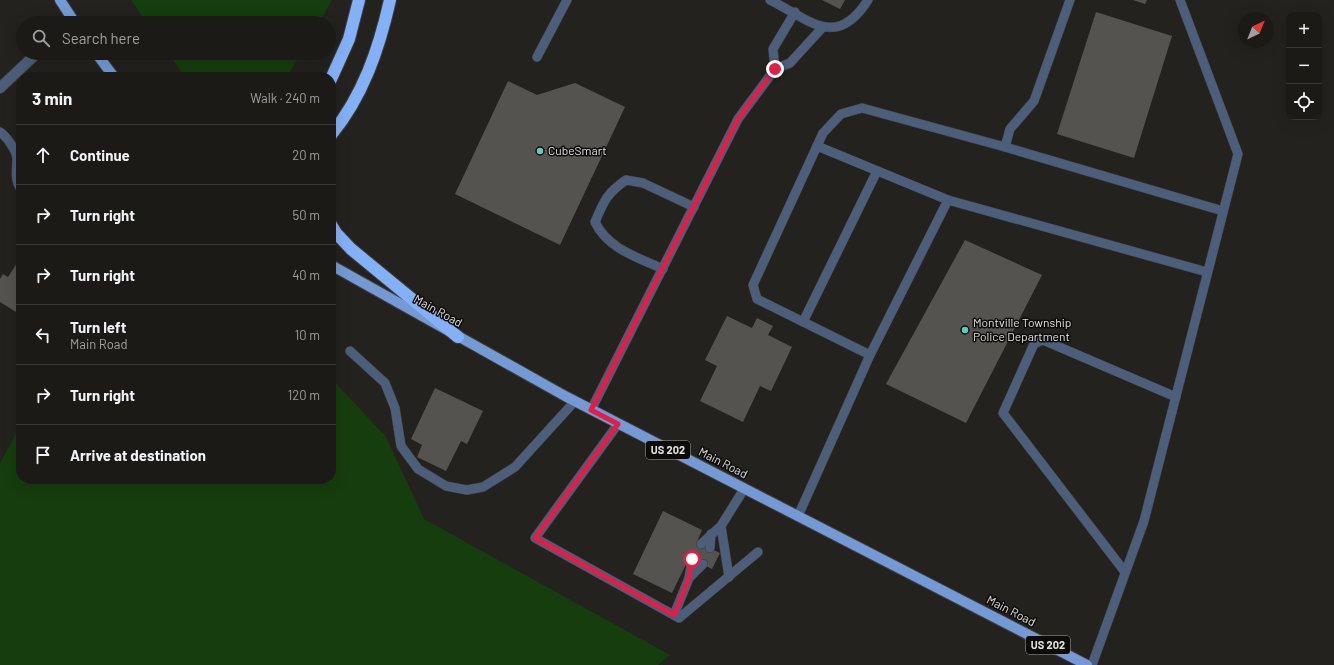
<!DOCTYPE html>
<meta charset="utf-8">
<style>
body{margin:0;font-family:Barlow,sans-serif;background:#242320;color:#f1f3f6}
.controls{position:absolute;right:12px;top:12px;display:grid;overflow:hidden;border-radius:8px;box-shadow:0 4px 16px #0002}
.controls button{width:36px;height:36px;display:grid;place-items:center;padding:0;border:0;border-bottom:1px solid #393836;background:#1b1a17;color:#f1f3f6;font:20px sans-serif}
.compass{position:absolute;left:1238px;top:12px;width:36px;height:36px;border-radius:50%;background:#1b1a17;box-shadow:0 4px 16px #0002;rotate:43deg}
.stop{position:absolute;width:12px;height:12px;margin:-9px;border:3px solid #e11d48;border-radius:50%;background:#fff}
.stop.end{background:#e11d48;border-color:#fff;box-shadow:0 1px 4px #0008}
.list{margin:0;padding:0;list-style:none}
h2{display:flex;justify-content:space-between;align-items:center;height:52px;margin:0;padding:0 16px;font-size:17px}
h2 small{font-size:13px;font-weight:400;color:#a0a1a1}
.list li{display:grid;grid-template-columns:26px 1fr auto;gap:12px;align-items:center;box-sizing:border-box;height:60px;padding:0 16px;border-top:1px solid #393836}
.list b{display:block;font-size:15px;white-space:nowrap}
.list p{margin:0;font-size:13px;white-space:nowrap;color:#a0a1a1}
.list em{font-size:13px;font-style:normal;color:#a0a1a1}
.icon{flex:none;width:22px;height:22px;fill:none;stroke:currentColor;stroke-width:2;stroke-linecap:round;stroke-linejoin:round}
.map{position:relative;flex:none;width:1334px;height:665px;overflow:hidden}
.search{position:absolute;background:#1b1a17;box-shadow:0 4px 16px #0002;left:16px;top:16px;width:320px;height:44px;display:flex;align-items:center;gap:10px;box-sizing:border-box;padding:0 14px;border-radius:22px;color:#a0a1a1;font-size:15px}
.panel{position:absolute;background:#1b1a17;box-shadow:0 4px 16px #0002;left:16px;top:72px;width:320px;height:412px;border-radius:16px}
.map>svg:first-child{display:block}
.green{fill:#163d0d}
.building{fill:#55534f}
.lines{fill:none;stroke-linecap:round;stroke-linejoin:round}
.service-casing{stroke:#3f3d3a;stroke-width:10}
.minor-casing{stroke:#3f3d3a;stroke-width:12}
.primary-casing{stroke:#3f3d3a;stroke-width:12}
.motorway-casing{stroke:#3f3d3a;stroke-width:14}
.service{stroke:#4c5e7a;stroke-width:9}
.minor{stroke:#4c5e7a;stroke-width:10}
.primary{stroke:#7499d4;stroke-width:10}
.motorway{stroke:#84b0f8;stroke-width:12}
.route{stroke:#e11d48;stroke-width:5}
.poi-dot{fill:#58cec0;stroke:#0c0b0a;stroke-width:1.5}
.labels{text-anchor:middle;stroke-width:3;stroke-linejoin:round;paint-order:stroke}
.shield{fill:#0c0b0a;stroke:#a2a09e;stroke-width:1}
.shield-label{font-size:11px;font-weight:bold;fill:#e2e0de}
.poi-label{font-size:12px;fill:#e2e0de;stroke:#0c0b0a;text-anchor:start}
.street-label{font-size:12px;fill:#e2e0de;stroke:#0c0b0a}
</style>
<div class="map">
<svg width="1334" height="665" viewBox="0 0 1334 665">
<rect width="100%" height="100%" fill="#24221f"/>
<g class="green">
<path d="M131 0H332L319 23H147Z"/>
<path d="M168 53H301L287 77H185Z"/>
<path d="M331 378 386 437 424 519 670 655 658 665H0V463L21 425V479H331Z"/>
</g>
<g class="building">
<path d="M822 0H845L840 9Z"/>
<path d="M1133 0H1147L1145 4Z"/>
<path d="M1096 12 1172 36 1134 158 1057 134Z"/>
<path d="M508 81 537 95 575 83 625 107 560 245 455 194Z"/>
<path d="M965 240 1042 275 966 423 886 384Z"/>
<path d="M21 257V315L0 302V279L3 274 8 277Z"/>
<path d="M727 316 752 328 757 318 773 326 768 335 792 347 771 391 760 386 743 422 700 401 717 366 705 360Z"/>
<path d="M435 388 483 411 467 444 461 441 446 471 417 457 422 445 411 439Z"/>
<path d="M663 511 702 530 697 542 720 553 712 569 689 558 672 593 633 574Z"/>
</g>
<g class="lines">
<g class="service-casing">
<g id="service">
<path d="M770 0C810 20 836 50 868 0"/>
<path d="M1070 0 1034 101 1010 129 1005 147 1223 211"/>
<path d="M537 57 567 0"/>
<path d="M775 69 773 49 795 12"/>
<path d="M0 132C7 137 16 150 17 158 17 169 14 180 21 189"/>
<path d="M817 146 948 200"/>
<path d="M663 269C637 257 608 249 595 222 604 201 607 193 626 180L643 183 694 207"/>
<path d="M803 322 877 171"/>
<path d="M350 351 385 383 395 408 401 446 418 469 446 486 467 490 483 487 515 467 575 401"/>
<path d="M870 355 948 200 1207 272"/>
<path d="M591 410 738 119 775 69 790 63 822 28"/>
<path d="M618 424 535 538 679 618 758 552"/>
<path d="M798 516 870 355 757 299 753 285 823 133 841 114 862 108 1005 147"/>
<path d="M721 526 729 577"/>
<path d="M701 544 721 526 744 489"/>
<path d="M710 548 711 534"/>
<path d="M1125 572 1003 413 1034 344 1043 340 1176 397"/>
<path d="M689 578 703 564"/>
<path d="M674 615 689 578 692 559"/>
<path d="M1092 665 1144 521 1238 154 1180 0"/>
</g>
</g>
<g class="minor-casing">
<path id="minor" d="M0 88 37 53"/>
</g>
<g class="primary-casing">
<g id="primary">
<path d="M60 0 75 23"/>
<path d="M96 53 114 77"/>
<path d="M331 265 565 396 1087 665"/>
</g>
</g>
<g class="motorway-casing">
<g id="motorway">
<path d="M331 79 349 39 359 0"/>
<path d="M331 135C363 96 379 49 390 0"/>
<path d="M331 225 336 233 351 249 458 337"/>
</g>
</g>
<use href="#service" class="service"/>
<use href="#minor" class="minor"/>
<use href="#primary" class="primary"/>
<use href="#motorway" class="motorway"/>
</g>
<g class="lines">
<path class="route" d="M692 559 689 578 674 615 535 538 618 424 591 410 738 119 775 69"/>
</g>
<g class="poi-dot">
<circle cx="540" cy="151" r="4"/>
<circle cx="965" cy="330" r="4"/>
</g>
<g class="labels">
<g class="shield">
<rect x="646" y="441" width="44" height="18" rx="3"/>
<rect x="1026" y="636" width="44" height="18" rx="3"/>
</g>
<g class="shield-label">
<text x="668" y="454">US 202</text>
<text x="1048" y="649">US 202</text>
</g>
<g class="poi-label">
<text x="548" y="155">CubeSmart</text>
<text x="973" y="327">Montville Township<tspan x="973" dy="14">Police Department</tspan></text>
</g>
<g class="street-label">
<text transform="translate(438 311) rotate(29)" y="4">Main Road</text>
<text transform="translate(723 463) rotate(27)" y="4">Main Road</text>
<text transform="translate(1011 611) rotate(27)" y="4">Main Road</text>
</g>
</g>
</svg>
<div class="controls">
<button>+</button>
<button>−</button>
<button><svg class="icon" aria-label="locate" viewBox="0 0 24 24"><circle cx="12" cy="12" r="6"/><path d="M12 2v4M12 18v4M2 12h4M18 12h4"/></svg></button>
</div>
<svg class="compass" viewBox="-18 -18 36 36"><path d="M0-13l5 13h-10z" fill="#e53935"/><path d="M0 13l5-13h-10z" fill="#a0a1a1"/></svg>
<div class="stop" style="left:692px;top:559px"></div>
<div class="stop end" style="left:775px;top:69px"></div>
<div class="search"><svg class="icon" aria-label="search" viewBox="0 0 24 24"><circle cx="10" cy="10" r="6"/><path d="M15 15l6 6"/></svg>Search here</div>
<section class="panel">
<h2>3 min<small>Walk · 240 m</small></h2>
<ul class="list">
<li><svg class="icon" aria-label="ahead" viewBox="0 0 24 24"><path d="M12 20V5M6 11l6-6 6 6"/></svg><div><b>Continue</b></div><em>20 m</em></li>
<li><svg class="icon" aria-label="right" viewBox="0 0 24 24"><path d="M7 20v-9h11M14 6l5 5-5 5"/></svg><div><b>Turn right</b></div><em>50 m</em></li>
<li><svg class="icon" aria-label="right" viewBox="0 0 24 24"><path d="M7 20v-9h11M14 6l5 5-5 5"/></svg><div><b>Turn right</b></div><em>40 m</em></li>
<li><svg class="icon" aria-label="left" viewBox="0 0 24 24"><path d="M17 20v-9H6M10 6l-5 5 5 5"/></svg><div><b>Turn left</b><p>Main Road</p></div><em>10 m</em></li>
<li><svg class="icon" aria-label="right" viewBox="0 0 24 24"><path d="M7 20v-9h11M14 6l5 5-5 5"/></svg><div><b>Turn right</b></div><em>120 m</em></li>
<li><svg class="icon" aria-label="arrive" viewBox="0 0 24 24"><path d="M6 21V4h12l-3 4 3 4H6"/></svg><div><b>Arrive at destination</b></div></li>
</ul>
</section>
</div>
